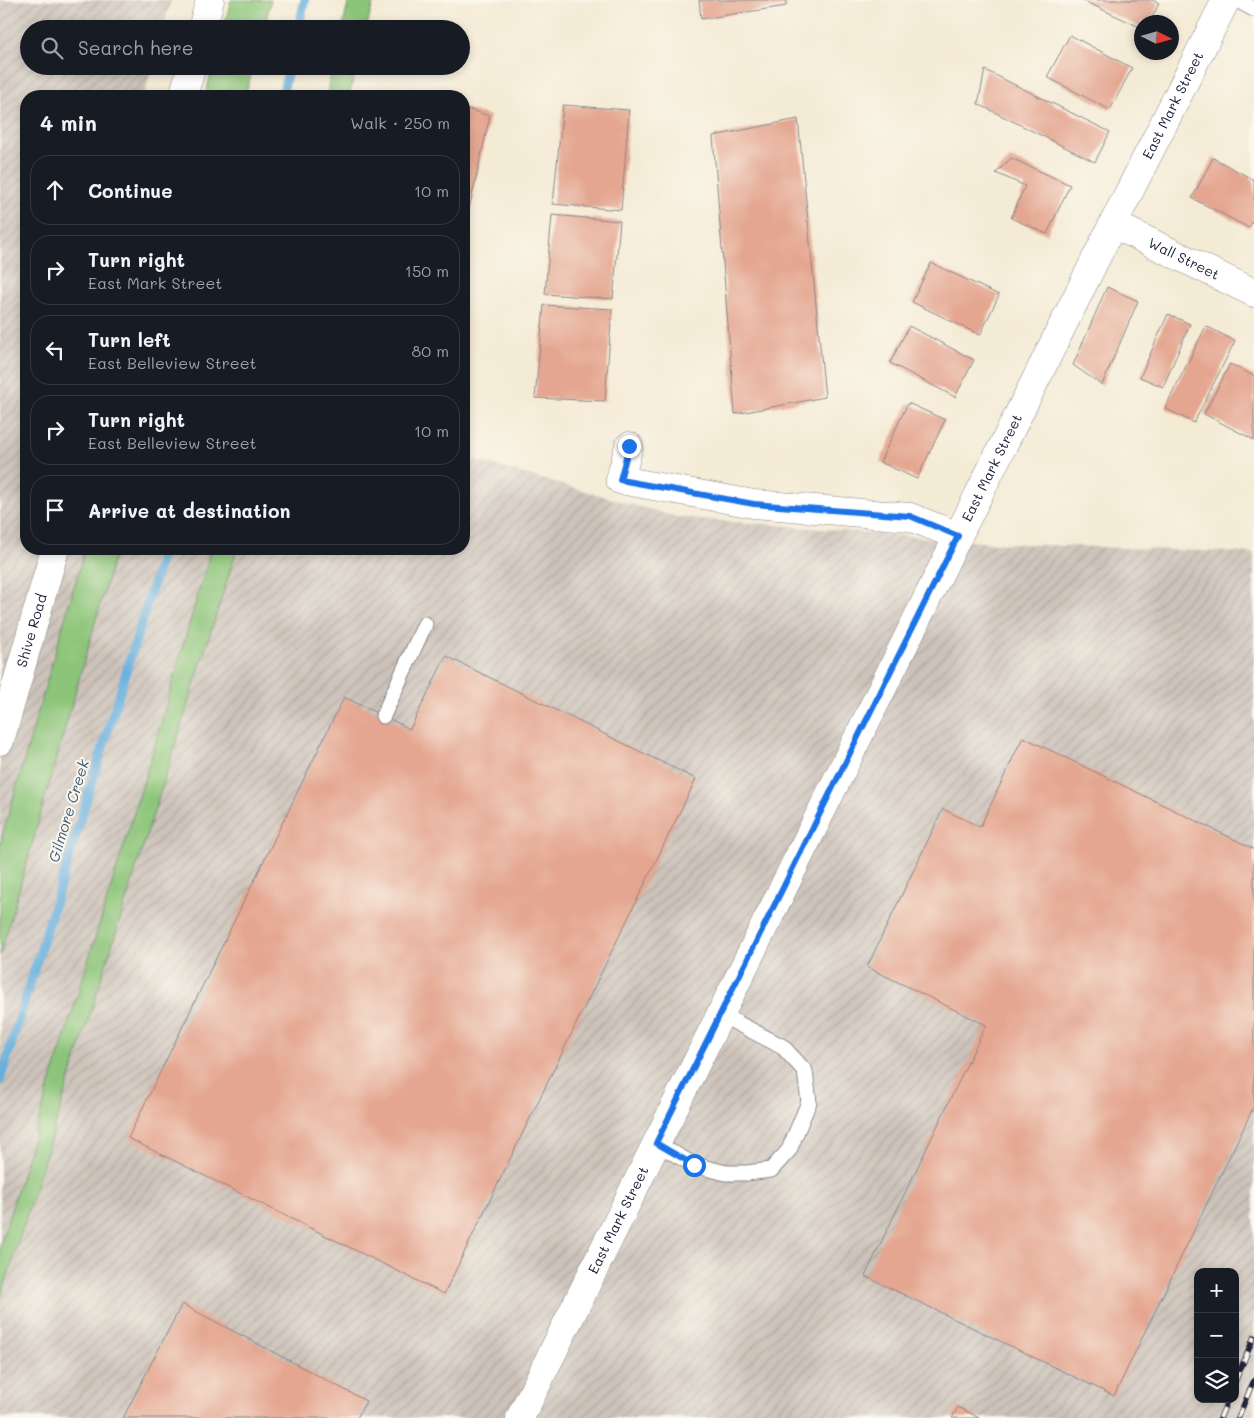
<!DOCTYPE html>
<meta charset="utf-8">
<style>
body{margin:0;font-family:Mali,sans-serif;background:#242831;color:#f1f3f6}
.controls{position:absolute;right:15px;bottom:15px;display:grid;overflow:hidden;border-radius:10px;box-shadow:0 2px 8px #0003}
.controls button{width:45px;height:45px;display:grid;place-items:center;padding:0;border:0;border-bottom:1px solid #363941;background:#171b24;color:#f1f3f6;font:25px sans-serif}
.compass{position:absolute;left:1134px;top:15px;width:45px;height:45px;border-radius:50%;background:#171b24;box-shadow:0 2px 8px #0003;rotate:95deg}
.stop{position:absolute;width:15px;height:15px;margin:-11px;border:4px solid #1a73e8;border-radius:50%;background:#fff}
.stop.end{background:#1a73e8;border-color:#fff;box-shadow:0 1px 5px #0008}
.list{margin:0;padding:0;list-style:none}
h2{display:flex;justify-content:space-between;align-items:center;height:65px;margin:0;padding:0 20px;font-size:21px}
h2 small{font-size:16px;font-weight:400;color:#9ea1a6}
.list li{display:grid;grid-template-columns:32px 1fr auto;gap:15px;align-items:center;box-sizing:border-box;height:70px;margin:0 10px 10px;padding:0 10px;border:1px solid #363941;border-radius:20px}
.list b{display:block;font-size:19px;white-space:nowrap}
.list p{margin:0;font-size:16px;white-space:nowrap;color:#9ea1a6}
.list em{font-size:16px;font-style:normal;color:#9ea1a6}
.icon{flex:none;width:28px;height:28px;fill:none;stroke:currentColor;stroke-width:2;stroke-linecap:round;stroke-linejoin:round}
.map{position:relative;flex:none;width:1254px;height:1418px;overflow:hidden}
.search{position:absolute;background:#171b24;box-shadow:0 2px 8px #0003;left:20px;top:20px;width:450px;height:55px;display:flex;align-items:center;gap:12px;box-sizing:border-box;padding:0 18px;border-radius:28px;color:#9ea1a6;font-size:19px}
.panel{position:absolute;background:#171b24;box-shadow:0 2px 8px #0003;left:20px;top:90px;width:450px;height:465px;border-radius:20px}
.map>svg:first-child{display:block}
.industrial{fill:url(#industrial-furrows);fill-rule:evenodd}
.green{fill:#8cc579;stroke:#57745a}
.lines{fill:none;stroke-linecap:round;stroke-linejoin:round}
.stream{stroke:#65afdd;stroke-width:9}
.building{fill:#e4a690}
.service-casing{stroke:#8b8688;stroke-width:17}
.minor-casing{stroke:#8b8688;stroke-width:29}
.service{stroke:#fff;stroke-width:15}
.minor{stroke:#fff;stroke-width:28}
.rail-casing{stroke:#22223b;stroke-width:5.5}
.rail{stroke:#fbf7ec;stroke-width:4;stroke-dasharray:11;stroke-linecap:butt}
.route{stroke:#1a73e8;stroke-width:6}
.labels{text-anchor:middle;stroke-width:4;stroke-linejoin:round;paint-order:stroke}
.street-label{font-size:14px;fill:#22223b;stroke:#fbf7ec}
.water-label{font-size:15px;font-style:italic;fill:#3d5a7c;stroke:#fbf7ec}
</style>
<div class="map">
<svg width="1254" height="1418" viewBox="0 0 1254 1418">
<defs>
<pattern id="industrial-furrows" width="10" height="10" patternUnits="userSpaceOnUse" patternTransform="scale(1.25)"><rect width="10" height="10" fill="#ccc2b9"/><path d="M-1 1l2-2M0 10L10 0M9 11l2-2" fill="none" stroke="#afa6a0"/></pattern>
</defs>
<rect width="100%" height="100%" fill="#fbf7ec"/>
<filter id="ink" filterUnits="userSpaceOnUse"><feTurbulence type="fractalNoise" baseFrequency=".02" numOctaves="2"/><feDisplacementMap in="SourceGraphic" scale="10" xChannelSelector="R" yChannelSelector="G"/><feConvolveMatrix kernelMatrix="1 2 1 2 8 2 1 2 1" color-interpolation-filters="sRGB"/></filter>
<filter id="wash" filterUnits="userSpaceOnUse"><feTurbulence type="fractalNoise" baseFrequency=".0096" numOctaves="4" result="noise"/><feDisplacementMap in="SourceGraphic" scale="20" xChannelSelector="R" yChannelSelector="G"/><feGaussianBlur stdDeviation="1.12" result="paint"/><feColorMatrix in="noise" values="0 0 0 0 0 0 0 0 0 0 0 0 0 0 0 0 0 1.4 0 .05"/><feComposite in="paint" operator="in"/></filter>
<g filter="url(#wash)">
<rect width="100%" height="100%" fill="#f4ebd5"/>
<path class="industrial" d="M0 0H171L163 29H29V66H152L144 96H26V549H464V457L677 517 993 543 1254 553V1418H0ZM1198 1272H1235V1399H1198Z"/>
<g class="green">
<path d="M231 0H271L264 29H223Z"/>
<path d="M349 0H374L366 29H342Z"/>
<path d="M213 66H254L245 96H205Z"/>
<path d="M333 66H357L349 96H326Z"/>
<path d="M85 549H116L0 956V844Z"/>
<path d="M211 549H237L0 1300V1245L2 1239 150 761Z"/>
</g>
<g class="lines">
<g class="stream">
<path d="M298 29 305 0"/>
<path d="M282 96 289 66"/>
<path d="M0 1081 164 549"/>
</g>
</g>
<g id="blocks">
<g class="building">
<path d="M699 0H786V6L701 19Z"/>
<path d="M1082 0H1152L1159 3 1150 22H1142V28Z"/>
<path d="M1070 35 1132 68 1110 110 1047 77Z"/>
<path d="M985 70 1110 132 1095 162 978 104Z"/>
<path d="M563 105 629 110 621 210 553 204Z"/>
<path d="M464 108 490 116 465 227H464Z"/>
<path d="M798 119 825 397 735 414 713 136Z"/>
<path d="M1011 158 1070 185 1047 234 1011 218 1025 186 996 173Z"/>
<path d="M1213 158 1254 180V218L1249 228 1192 198Z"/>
<path d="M552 215 620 221 613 299 545 294Z"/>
<path d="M931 263 999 295 980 335 912 302Z"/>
<path d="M1107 287 1138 301 1102 385 1073 365Z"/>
<path d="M544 305 612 309 605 401 535 398Z"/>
<path d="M1168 314 1190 324 1163 387 1140 377Z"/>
<path d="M909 326 974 360 955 397 890 363Z"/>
<path d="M1206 326 1235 341 1194 423 1165 408Z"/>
<path d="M1230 364 1254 376V440L1204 414Z"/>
<path d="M908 403 945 420 917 479 880 462Z"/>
<path d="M446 656 696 779 444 1294 128 1138 344 697 410 729Z"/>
<path d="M1023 737 1254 849V1106L1114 1396 865 1276 986 1025 867 967 943 809 980 827Z"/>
<path d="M182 1304 366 1401 357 1418H123Z"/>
<path d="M958 1407 979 1418H952Z"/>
</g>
</g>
</g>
<g filter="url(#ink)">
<use href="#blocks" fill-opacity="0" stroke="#8b8688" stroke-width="1"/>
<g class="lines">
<g class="service-casing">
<g id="service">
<path d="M1237 0 1254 9"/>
<path d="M383 716 425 624"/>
<path d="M656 1143 694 1165 726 1173H747L771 1170 789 1150 809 1102 805 1071 783 1047 720 1014"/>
</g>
</g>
<g class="minor-casing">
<g id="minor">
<path d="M202 29 210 0"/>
<path d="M183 96 192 66"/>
<path id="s1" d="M1113 224 1254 293"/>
<path d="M629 446 620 480 754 504 910 517 958 536"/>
<path id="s2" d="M0 741 55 549"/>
<path id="s3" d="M520 1418 1113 224 1226 0"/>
</g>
</g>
<use href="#service" class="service"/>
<use href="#minor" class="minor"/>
<g class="rail-casing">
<g id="rail">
<path d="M1235 1382 1254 1337"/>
<path d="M1220 1418 1228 1399"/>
<path d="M1238 1418 1254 1380"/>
</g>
</g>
<use href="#rail" class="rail"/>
</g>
</g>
<g class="lines" filter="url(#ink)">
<path class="route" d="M629 446 620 480 754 504 910 516 958 536 656 1143 694 1165"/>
</g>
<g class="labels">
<g class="street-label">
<text dy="5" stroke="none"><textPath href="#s3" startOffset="1466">East Mark Street</textPath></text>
<text dy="5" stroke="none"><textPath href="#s1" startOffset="79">Wall Street</textPath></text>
<text dy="5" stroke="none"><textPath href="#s3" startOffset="1061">East Mark Street</textPath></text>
<text dy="5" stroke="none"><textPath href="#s2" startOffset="115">Shive Road</textPath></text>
<text dy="5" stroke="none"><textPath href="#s3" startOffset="221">East Mark Street</textPath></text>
</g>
<g class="water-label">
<text transform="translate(69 811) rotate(-73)" y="5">Gilmore Creek</text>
</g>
</g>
</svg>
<div class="controls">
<button>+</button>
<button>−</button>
<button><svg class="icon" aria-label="layers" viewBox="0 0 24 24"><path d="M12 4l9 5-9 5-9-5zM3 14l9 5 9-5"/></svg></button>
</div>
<svg class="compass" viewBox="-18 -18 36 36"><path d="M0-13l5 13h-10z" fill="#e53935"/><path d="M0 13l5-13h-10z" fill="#9ea1a6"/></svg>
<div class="stop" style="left:694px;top:1165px"></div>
<div class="stop end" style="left:629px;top:446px"></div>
<div class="search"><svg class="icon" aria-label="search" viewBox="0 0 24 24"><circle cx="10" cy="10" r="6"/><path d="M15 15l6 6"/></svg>Search here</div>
<section class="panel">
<h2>4 min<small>Walk · 250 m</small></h2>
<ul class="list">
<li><svg class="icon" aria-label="ahead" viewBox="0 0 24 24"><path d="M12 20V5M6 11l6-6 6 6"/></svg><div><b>Continue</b></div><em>10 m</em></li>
<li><svg class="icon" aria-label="right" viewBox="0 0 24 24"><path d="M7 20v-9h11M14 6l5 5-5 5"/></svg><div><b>Turn right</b><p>East Mark Street</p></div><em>150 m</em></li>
<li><svg class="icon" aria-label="left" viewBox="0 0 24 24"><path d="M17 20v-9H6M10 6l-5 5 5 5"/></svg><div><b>Turn left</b><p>East Belleview Street</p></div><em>80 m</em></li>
<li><svg class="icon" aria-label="right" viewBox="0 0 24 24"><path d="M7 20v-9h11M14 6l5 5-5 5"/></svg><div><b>Turn right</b><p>East Belleview Street</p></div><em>10 m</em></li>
<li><svg class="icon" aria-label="arrive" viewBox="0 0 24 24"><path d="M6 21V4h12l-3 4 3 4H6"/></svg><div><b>Arrive at destination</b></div></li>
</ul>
</section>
</div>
